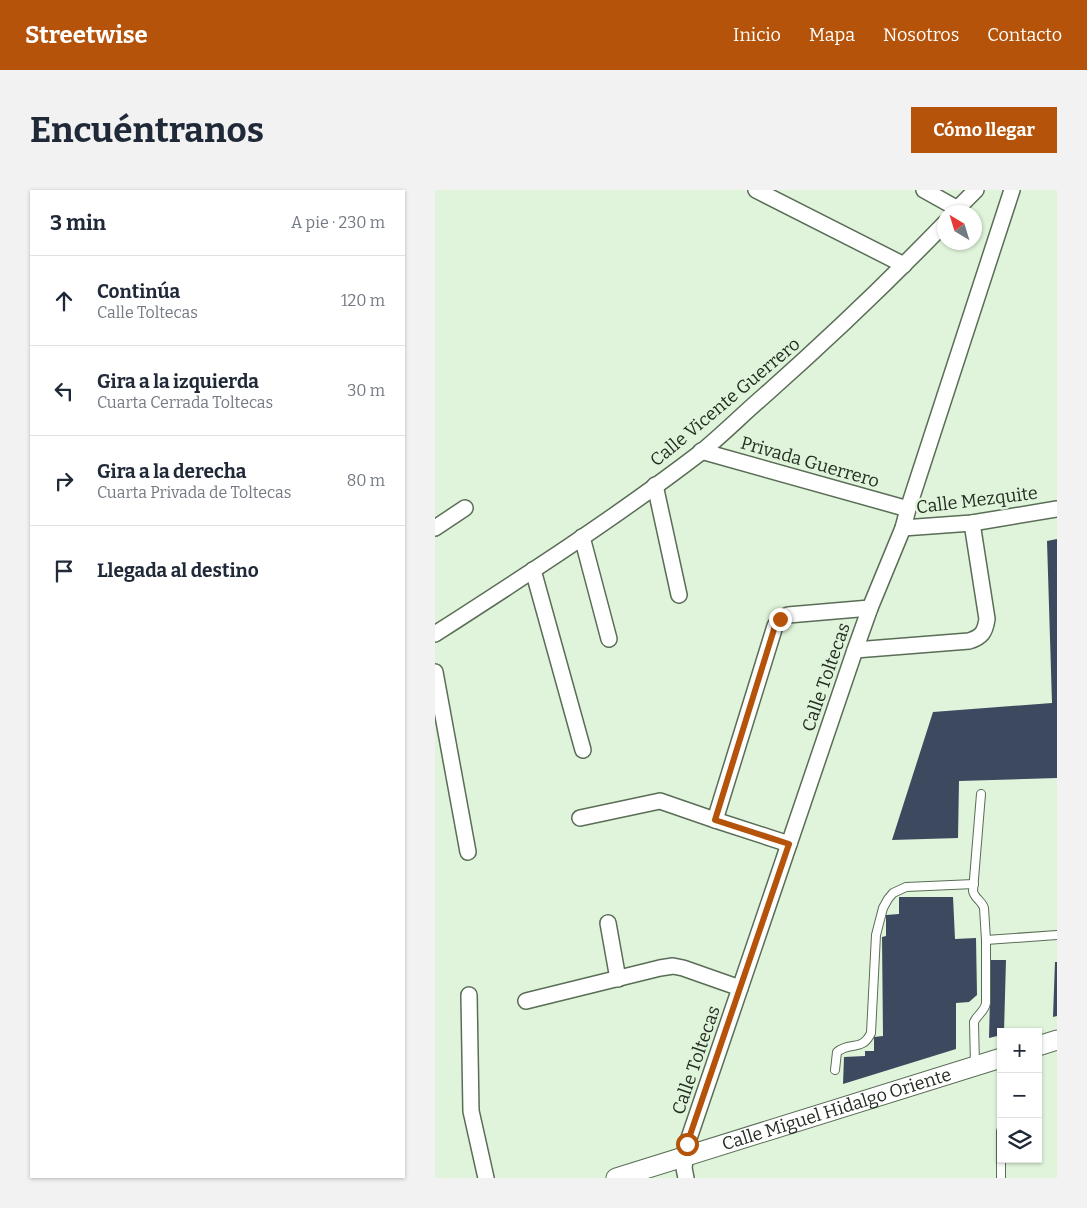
<!DOCTYPE html>
<html lang="es">
<meta charset="utf-8">
<style>
body{margin:0;font-family:Bitter,serif;background:#f2f2f3;color:#1f2937}
.controls{position:absolute;right:15px;bottom:15px;display:grid;overflow:hidden;border-radius:0px;box-shadow:0 1px 4px #0004}
.controls button{width:45px;height:45px;display:grid;place-items:center;padding:0;border:0;border-bottom:1px solid #e0e1e3;background:#fff;color:#1f2937;font:25px sans-serif}
.compass{position:absolute;left:502px;top:15px;width:45px;height:45px;border-radius:50%;background:#fff;box-shadow:0 1px 4px #0004;rotate:322deg}
.stop{position:absolute;width:15px;height:15px;margin:-11px;border:4px solid #b45309;border-radius:50%;background:#fff}
.stop.end{background:#b45309;border-color:#fff;box-shadow:0 1px 5px #0008}
.list{margin:0;padding:0;list-style:none}
h2{display:flex;justify-content:space-between;align-items:center;height:65px;margin:0;padding:0 20px;font-size:21px}
h2 small{font-size:16px;font-weight:400;color:#747a83}
.list li{display:grid;grid-template-columns:32px 1fr auto;gap:15px;align-items:center;box-sizing:border-box;height:90px;padding:0 20px;border-top:1px solid #e0e1e3}
.list b{display:block;font-size:19px;white-space:nowrap}
.list p{margin:0;font-size:16px;white-space:nowrap;color:#747a83}
.list em{font-size:16px;font-style:normal;color:#747a83}
.icon{flex:none;width:28px;height:28px;fill:none;stroke:currentColor;stroke-width:2;stroke-linecap:round;stroke-linejoin:round}
.map{position:relative;flex:none;width:622px;height:988px;overflow:hidden;border-radius:0px}
header{display:flex;align-items:center;gap:30px;box-sizing:border-box;height:70px;padding:0 25px;background:#b45309;color:#fff}
header strong{font-size:24px}
nav{display:flex;gap:28px;margin-inline-start:auto;font-size:18px}
.intro{display:flex;align-items:center;justify-content:space-between;box-sizing:border-box;height:120px;padding:0 30px}
h1{margin:0;font-size:35px}
.button{padding:12px 22px;border-radius:0px;background:#b45309;color:#fff;font-size:18px;font-weight:700}
main{display:flex;gap:30px;padding:0 30px}
aside{flex:1;background:#fff;border-radius:0px;box-shadow:0 1px 4px #0004}
.map>svg:first-child{display:block}
.building{fill:#3c495f}
.lines{fill:none;stroke-linecap:round;stroke-linejoin:round}
.service-casing{stroke:#5a6d56;stroke-width:10}
.minor-casing{stroke:#5a6d56;stroke-width:18}
.tertiary-casing{stroke:#5a6d56;stroke-width:21}
.service{stroke:#fff;stroke-width:8}
.minor{stroke:#fff;stroke-width:15}
.tertiary{stroke:#fff;stroke-width:19}
.route{stroke:#b45309;stroke-width:6}
.labels{text-anchor:middle;stroke-width:5;stroke-linejoin:round;paint-order:stroke}
.street-label{font-size:18px;fill:#252d23;stroke:#dff4da}
</style>
<header>
<strong>Streetwise</strong>
<nav><a>Inicio</a><a>Mapa</a><a>Nosotros</a><a>Contacto</a></nav>
</header>
<div class="intro"><h1>Encuéntranos</h1><a class="button">Cómo llegar</a></div>
<main>
<aside>
<h2>3 min<small>A pie · 230 m</small></h2>
<ul class="list">
<li><svg class="icon" aria-label="ahead" viewBox="0 0 24 24"><path d="M12 20V5M6 11l6-6 6 6"/></svg><div><b>Continúa</b><p>Calle Toltecas</p></div><em>120 m</em></li>
<li><svg class="icon" aria-label="left" viewBox="0 0 24 24"><path d="M17 20v-9H6M10 6l-5 5 5 5"/></svg><div><b>Gira a la izquierda</b><p>Cuarta Cerrada Toltecas</p></div><em>30 m</em></li>
<li><svg class="icon" aria-label="right" viewBox="0 0 24 24"><path d="M7 20v-9h11M14 6l5 5-5 5"/></svg><div><b>Gira a la derecha</b><p>Cuarta Privada de Toltecas</p></div><em>80 m</em></li>
<li><svg class="icon" aria-label="arrive" viewBox="0 0 24 24"><path d="M6 21V4h12l-3 4 3 4H6"/></svg><div><b>Llegada al destino</b></div></li>
</ul>
</aside>
<div class="map">
<svg width="622" height="988" viewBox="0 0 622 988">
<rect width="100%" height="100%" fill="#dff4da"/>
<g class="building">
<path d="M622 349V588L524 591 523 648 457 650 498 522 617 513 612 351Z"/>
<path d="M464 707H518L520 749 541 748 542 805 534 812 521 813V859L408 894 409 867 430 866V861H439V847L448 846 447 747 451 746V725L464 724Z"/>
<path d="M556 770H571L569 842H566V845L554 848Z"/>
<path d="M620 772H622V826L618 827Z"/>
</g>
<g class="lines">
<g class="service-casing">
<g id="service">
<path d="M551 750 622 745"/>
<path d="M540 876 539 832C542 825 550 821 551 813V750L549 718C547 711 539 708 538 701L546 604"/>
<path d="M400 880 402 862C415 851 427 862 436 843L441 745 448 718 453 709 458 703 471 697 539 694"/>
<path d="M566 941V988"/>
</g>
</g>
<g class="minor-casing">
<g id="minor">
<path d="M321 0 469 75"/>
<path d="M489 0 523 19"/>
<path d="M519 22 541 0"/>
<path d="M266 261 473 319"/>
<path d="M220 295 244 405"/>
<path d="M0 338 30 318"/>
<path d="M468 338 537 333 622 319"/>
<path d="M147 347 174 449"/>
<path d="M98 380 148 560"/>
<path d="M0 444C90 386 180 328 265 263 287 245 308 224 330 205 392 150 452 93 510 33"/>
<path d="M420 460 534 451C547 447 550 442 552 429L537 333"/>
<path d="M0 482 33 662"/>
<path d="M145 628 225 611 280 630 354 654"/>
<path d="M280 630 340 436C343 430 347 427 353 425L435 418"/>
<path d="M173 733 183 789"/>
<path d="M34 805 36 921 51 988"/>
<path d="M91 811 225 778 238 776 248 778 305 798"/>
<path d="M251 988 249 978 252 954 420 460 435 418 468 338 473 319 577 0"/>
</g>
</g>
<g class="tertiary-casing">
<g id="tertiary">
<path d="M603 856 622 850"/>
<path id="s1" d="M181 988 566 868"/>
</g>
</g>
<use href="#service" class="service"/>
<use href="#minor" class="minor"/>
<use href="#tertiary" class="tertiary"/>
</g>
<g class="lines">
<path class="route" d="M252 954 354 654 280 630 340 436 345 429"/>
</g>
<g class="labels">
<g class="street-label">
<text transform="translate(290 212) rotate(-40)" y="6">Calle Vicente Guerrero</text>
<text transform="translate(375 272) rotate(16)" y="6">Privada Guerrero</text>
<text transform="translate(542 310) rotate(-7)" y="6">Calle Mezquite</text>
<text transform="translate(391 487) rotate(-71)" y="6">Calle Toltecas</text>
<text transform="translate(261 870) rotate(-71)" y="6">Calle Toltecas</text>
<text dy="6" stroke="none"><textPath href="#s1" startOffset="231">Calle Miguel Hidalgo Oriente</textPath></text>
</g>
</g>
</svg>
<div class="controls">
<button>+</button>
<button>−</button>
<button><svg class="icon" aria-label="layers" viewBox="0 0 24 24"><path d="M12 4l9 5-9 5-9-5zM3 14l9 5 9-5"/></svg></button>
</div>
<svg class="compass" viewBox="-18 -18 36 36"><path d="M0-13l5 13h-10z" fill="#e53935"/><path d="M0 13l5-13h-10z" fill="#747a83"/></svg>
<div class="stop" style="left:252px;top:954px"></div>
<div class="stop end" style="left:345px;top:429px"></div>
</div>
</main>
